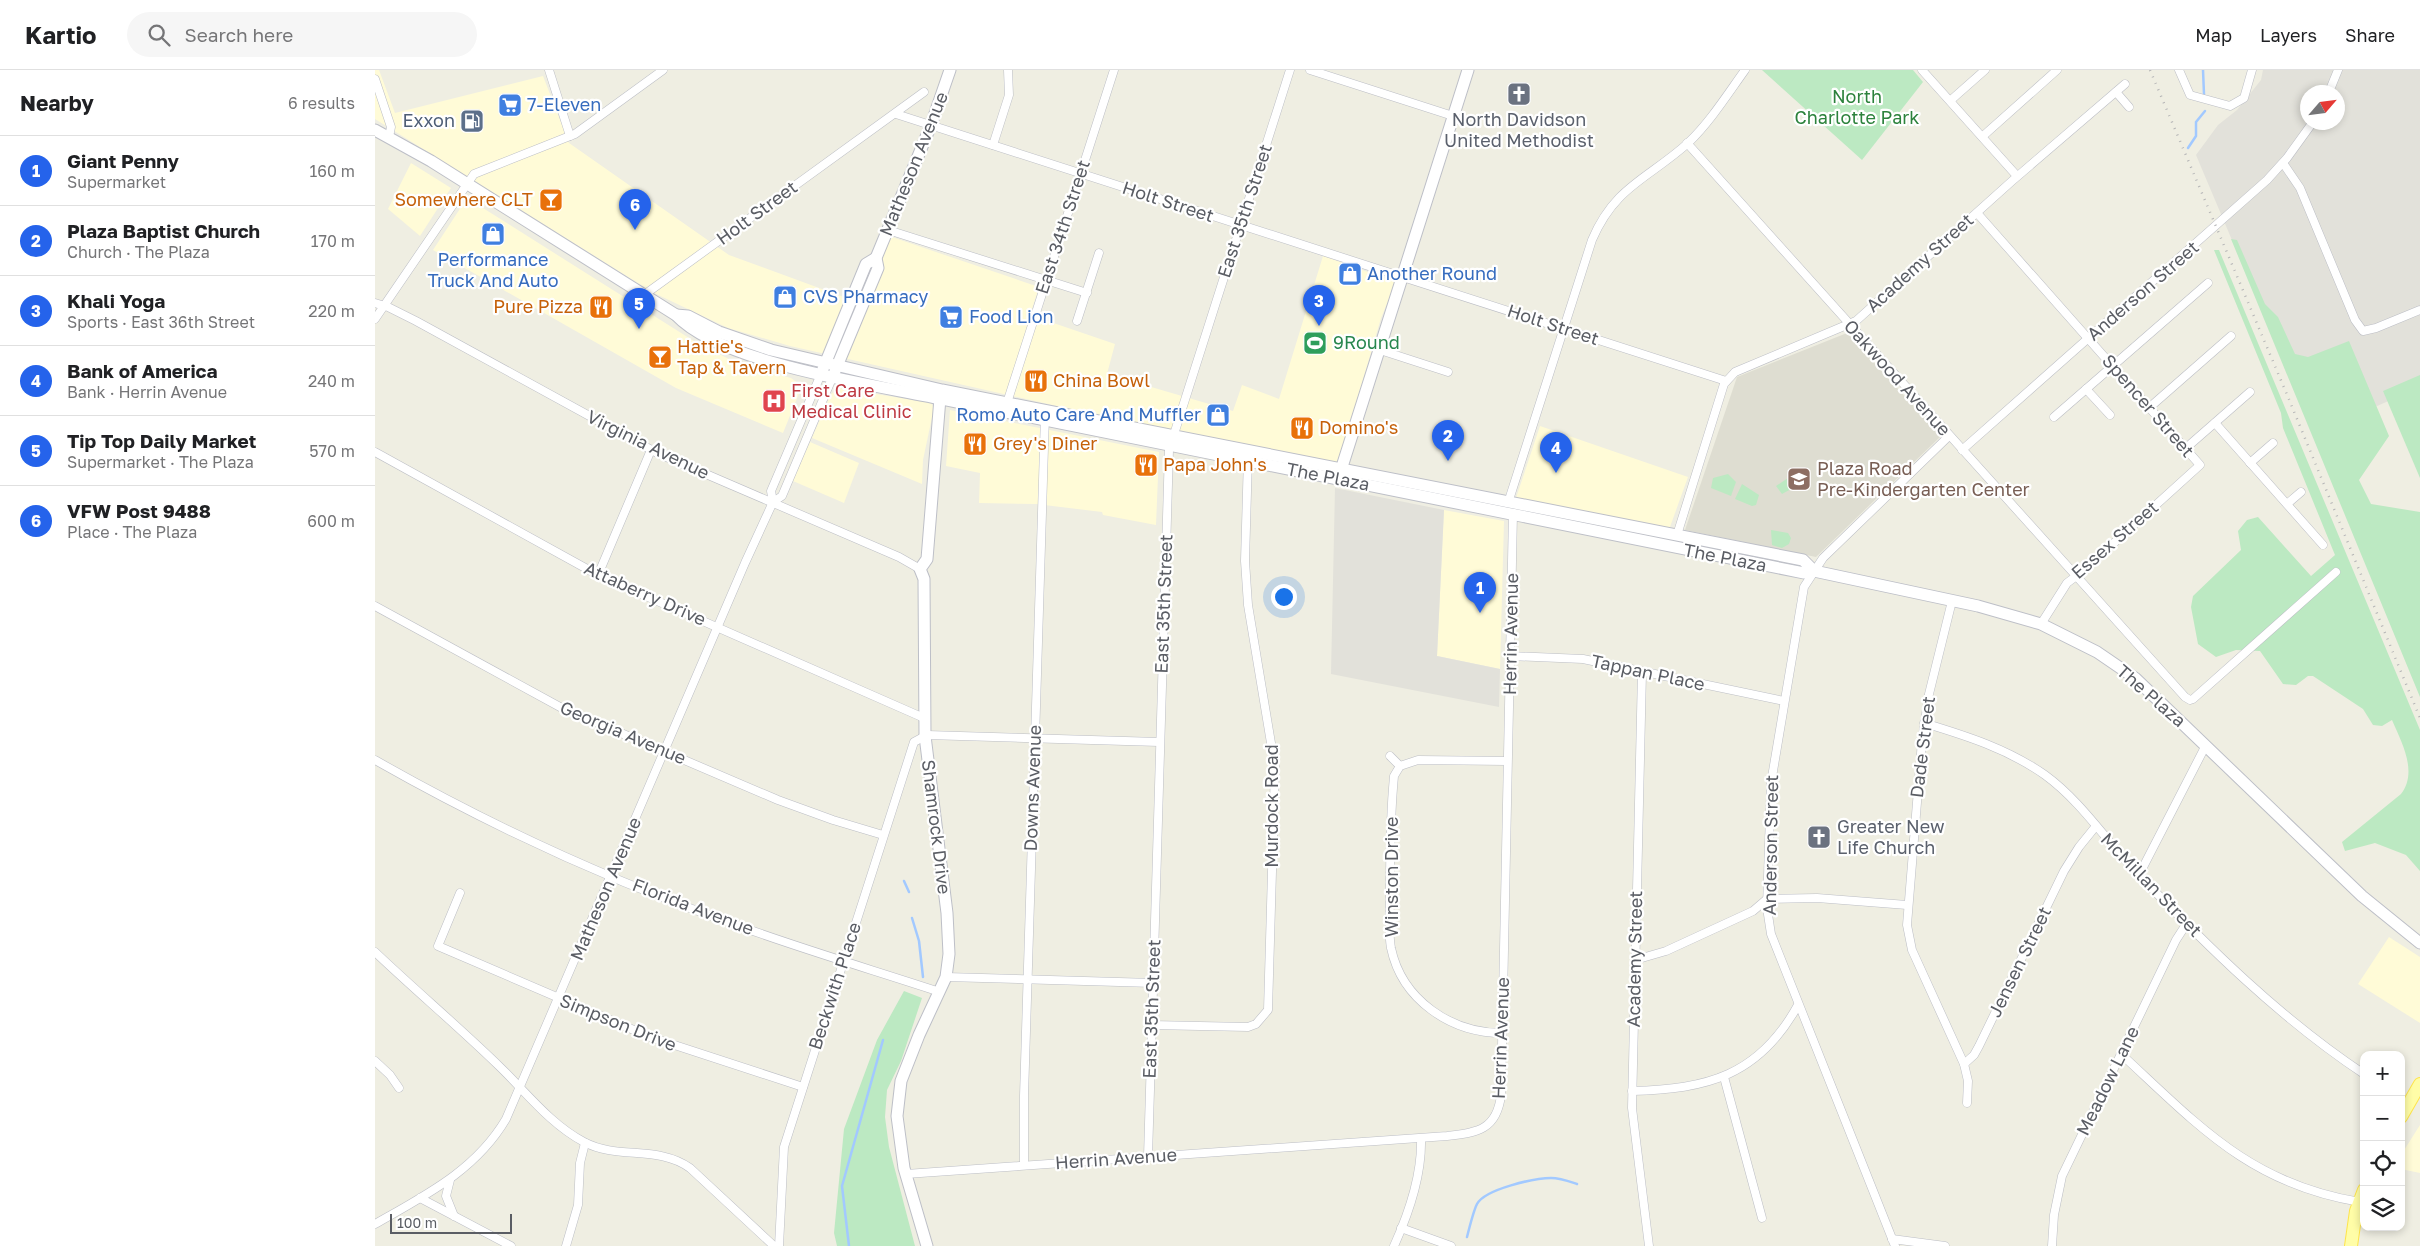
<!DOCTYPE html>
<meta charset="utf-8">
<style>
body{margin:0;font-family:"Golos Text",sans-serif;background:#f6f6f6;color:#202124}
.controls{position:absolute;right:15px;bottom:15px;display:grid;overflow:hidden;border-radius:10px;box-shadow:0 2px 8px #0003}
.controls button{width:45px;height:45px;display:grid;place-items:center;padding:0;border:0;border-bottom:1px solid #e0e0e0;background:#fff;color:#202124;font:25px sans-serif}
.compass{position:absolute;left:1925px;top:15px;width:45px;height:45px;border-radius:50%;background:#fff;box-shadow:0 2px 8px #0003;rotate:62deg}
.scale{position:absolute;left:15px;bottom:12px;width:122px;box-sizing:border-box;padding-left:5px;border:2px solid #5a5d64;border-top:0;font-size:14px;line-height:18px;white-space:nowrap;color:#5a5d64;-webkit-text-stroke:4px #fff;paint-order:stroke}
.you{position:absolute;left:908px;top:526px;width:18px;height:18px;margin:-12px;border:4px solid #fff;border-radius:50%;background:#1a73e8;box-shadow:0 0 0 8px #1a73e833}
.badge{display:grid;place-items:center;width:32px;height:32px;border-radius:50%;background:#2563eb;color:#fff;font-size:16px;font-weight:700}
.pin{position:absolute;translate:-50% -41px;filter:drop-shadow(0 1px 2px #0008)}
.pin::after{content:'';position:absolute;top:26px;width:18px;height:15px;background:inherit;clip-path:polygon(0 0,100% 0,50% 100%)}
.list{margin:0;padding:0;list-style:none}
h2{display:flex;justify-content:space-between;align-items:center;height:65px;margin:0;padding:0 20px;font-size:21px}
h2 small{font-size:16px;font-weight:400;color:#757577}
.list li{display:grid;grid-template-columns:32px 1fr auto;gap:15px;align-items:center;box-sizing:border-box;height:70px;padding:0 20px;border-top:1px solid #e0e0e0}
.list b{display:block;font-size:19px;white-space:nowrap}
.list p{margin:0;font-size:16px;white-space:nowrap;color:#757577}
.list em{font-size:16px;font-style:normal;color:#757577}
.icon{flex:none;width:28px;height:28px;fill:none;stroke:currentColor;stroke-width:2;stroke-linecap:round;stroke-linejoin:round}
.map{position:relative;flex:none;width:2045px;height:1176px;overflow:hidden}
header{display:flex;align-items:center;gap:30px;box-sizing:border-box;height:70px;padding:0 25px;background:#fff;border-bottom:1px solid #e0e0e0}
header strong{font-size:24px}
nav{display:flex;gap:28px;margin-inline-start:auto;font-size:18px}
.search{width:350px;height:45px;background:#f6f6f6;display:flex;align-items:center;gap:12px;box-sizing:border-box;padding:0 18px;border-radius:28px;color:#757577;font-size:19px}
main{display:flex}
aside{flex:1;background:#fff}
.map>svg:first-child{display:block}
.commercial{fill:#fffbd7}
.industrial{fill:#e2e1da;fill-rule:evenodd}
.education{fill:#deddd1}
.green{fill:#bce9c2}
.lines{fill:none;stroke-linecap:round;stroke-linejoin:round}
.stream{stroke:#a2c9ff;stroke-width:2.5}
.street-casing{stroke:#bcbec5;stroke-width:9}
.secondary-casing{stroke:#bdbfc7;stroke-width:13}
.primary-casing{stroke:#fee54c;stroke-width:14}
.street{stroke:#fff;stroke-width:8}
.secondary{stroke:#fff;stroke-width:11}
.primary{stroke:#fffda7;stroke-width:12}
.rail{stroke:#b6b6b7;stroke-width:2.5;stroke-dasharray:1 6;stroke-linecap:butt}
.labels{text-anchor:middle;stroke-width:4.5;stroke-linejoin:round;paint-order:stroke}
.park-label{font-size:18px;fill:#2c823c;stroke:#fff}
.shop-label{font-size:18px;fill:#366cbe;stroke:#fff;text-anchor:start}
.worship-label{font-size:18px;fill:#5b616d;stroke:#fff}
.service-label{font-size:18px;fill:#4e5e75;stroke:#fff;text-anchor:end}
.street-label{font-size:18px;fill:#5a5d64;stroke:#fff}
.food-label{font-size:18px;fill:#c56008;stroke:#fff;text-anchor:start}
.leisure-label{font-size:18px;fill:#27864d;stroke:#fff;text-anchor:start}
.health-label{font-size:18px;fill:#be3a42;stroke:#fff;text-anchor:start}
.education-label{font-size:18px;fill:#785e54;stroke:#fff;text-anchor:start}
</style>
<header>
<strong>Kartio</strong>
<div class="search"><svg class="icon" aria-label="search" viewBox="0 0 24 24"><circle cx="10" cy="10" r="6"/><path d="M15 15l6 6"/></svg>Search here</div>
<nav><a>Map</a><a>Layers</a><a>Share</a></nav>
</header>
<main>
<aside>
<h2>Nearby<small>6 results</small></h2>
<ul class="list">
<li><span class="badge">1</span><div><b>Giant Penny</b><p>Supermarket</p></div><em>160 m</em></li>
<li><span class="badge">2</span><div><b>Plaza Baptist Church</b><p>Church · The Plaza</p></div><em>170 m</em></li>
<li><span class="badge">3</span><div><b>Khali Yoga</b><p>Sports · East 36th Street</p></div><em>220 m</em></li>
<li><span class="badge">4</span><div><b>Bank of America</b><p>Bank · Herrin Avenue</p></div><em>240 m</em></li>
<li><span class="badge">5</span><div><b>Tip Top Daily Market</b><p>Supermarket · The Plaza</p></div><em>570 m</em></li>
<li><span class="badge">6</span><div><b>VFW Post 9488</b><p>Place · The Plaza</p></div><em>600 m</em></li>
</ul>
</aside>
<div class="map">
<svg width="2045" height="1176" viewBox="0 0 2045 1176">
<rect width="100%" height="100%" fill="#efeee2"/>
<g class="commercial">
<path d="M0 0H4L20 43 168 6 194 73 354 185 485 233 514 166 664 217 655 245 740 274 732 304 858 341 867 315 904 329 948 186 1021 212 1006 248 962 399 415 276 353 258 279 223 0 49Z"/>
<path d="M36 93 76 118 45 166 13 139Z"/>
<path d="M92 128 322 273 362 293 416 308 424 314 425 321 408 363 301 318 58 180Z"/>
<path d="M465 318 556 333 559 338 548 390 547 414 437 368 456 324Z"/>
<path d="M575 340 784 382 781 455 728 445 727 442 661 434 604 433 605 403 571 396Z"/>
<path d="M1165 356 1313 407 1291 468 1140 431Z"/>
<path d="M435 372 484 393 469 433 418 411Z"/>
<path d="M1069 440 1129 451 1125 599 1062 586Z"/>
<path d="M2014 867 2045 887V953L1983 914Z"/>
<path d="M2045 1055V1103L2026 1099V1085Z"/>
</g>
<g class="industrial">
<path d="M1888 0H2045V317L1939 364 1821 85 1843 55 1862 40 1886 10ZM1932 22H1962V52H1932Z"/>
<path d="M960 418 1069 440 1062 586 1125 599 1124 637 956 604Z"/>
</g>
<path class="education" d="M1472 263 1566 366 1441 487 1310 460 1362 307Z"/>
<g class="green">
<path d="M1387 0H1538L1548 12 1487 90Z"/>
<path d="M1856 169 1862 170 1890 234 1903 247 1920 284 1933 287 1974 271 2014 366 1984 410 1996 434 2045 442V627Z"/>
<path d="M1839 180H1844L2045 660V801L2031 785 2000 773 1970 781 1967 772 2026 724C2043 702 2027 673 2017 650L2007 656 1998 655 1988 639 1938 606H1933L1921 615 1908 614 1885 581 1861 580 1841 587 1823 574 1816 537 1818 526 1866 480 1863 461 1872 450 1883 447 1936 506 1960 485 1908 358 1906 343Z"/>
<path d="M2045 305V408L2008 321Z"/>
<path d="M1353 404 1361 412 1356 426 1336 418 1338 408Z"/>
<path d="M1413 408 1418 418 1407 424 1401 416Z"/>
<path d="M1367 414 1384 425 1381 435 1377 436 1360 429Z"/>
<path d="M1396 460 1413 463 1416 468 1414 474 1407 478 1397 475Z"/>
<path d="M529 921 547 928 526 991 512 1020 510 1047 514 1077 540 1176H462L459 1163 469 1059 502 970Z"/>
</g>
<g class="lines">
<g class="stream">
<path d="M1828 0 1829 24"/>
<path d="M1813 78 1821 66V52L1830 41"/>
<path d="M529 811 534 822"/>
<path d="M537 848 544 871 548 907"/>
<path d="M1092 1167C1094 1159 1099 1140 1102 1134 1110 1119 1160 1108 1176 1108 1185 1108 1193 1111 1202 1114"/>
<path d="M474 1176 467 1116 508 970"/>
</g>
<g class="street-casing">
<g id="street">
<path d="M174 0 195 66"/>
<path d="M935 0 1078 46"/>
<path d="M1547 0 1642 106"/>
<path d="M1804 0 1815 25 1855 36 1869 28 1877 0"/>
<path d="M0 9 16 57 14 67"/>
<path d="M1741 22 1754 37"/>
<path d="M1954 22 1963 0"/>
<path d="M1576 30 1610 0"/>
<path d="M521 44 1351 311"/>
<path d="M1608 66 1682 0"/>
<path d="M1312 73 1810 627 1815 630 1818 629 1961 502"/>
<path d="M618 75 634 25 633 0"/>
<path d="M1908 93 1925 118 1980 250 1988 261 2001 258 2045 240"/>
<path d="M1602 143 1825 395 1708 501 1692 513 1666 554"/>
<path d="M513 160 712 223"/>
<path d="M269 225 549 22"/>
<path d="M0 233 13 237 41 251 282 383 524 487 545 499"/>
<path d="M0 249 99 104 200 64 288 0"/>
<path d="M702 251 724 183"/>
<path d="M1005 280 1073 302"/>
<path d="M1711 319 1735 345"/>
<path d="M631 336 739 0"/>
<path d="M1775 337 1856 266"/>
<path d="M1679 347 1833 213"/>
<path d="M1840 353 1948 475"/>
<path d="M1811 378 1875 322"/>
<path d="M1587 380 1892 110 1912 88 1938 52"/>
<path d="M0 382 223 505 549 648"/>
<path d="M1875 393 1898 373"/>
<path d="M398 432 396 421 446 304"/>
<path d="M1133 433 1217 170C1240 116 1273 109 1313 73 1335 52 1352 25 1370 0"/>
<path d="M1912 434 1926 422"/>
<path d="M1302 465 1349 314 1360 302 1481 251 1637 111 1750 14"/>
<path d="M223 505 276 380"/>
<path d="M1577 531 1554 624 1547 671 1532 855 1537 880 1589 994 1593 1011 1592 1033"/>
<path d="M0 536 185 637 403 730 458 750 508 765"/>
<path d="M1135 586 1208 589 1409 631"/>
<path d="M1267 602 1257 1038 1274 1176"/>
<path d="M1549 653C1592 666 1633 679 1670 705 1707 732 1732 772 1763 804 1833 877 1905 948 1989 1004"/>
<path d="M1015 686 1025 696"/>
<path d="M0 690C116 756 238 812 364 856 430 880 498 900 565 922"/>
<path d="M1764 805 1831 675"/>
<path d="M85 823 63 876 275 967 428 1017"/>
<path d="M0 882C41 921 84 957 124 996 151 1022 175 1054 209 1072 243 1090 283 1075 315 1098L399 1176"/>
<path d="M1260 890 1291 881 1378 841 1392 829 1442 828 1532 835"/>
<path d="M571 907 778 913"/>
<path d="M776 955 873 957 881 954 893 940 900 697 873 535 870 491 873 387"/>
<path d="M1127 963C1076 963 1027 930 1016 878 1013 862 1015 844 1015 828 1015 792 1015 755 1018 718L1019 706 1025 696 1043 690 1132 691"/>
<path d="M1746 984C1823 1055 1875 1114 1985 1132"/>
<path d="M0 991 15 1005 24 1018"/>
<path d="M1589 994 1599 985 1604 976 1689 801 1704 777 1721 756"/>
<path d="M1349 1007 1387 1148"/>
<path d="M1257 1021C1332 1019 1384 1006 1423 935"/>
<path d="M773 1087 794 380 915 0"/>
<path d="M649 1095V1026L670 345"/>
<path d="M531 1104 1072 1066C1103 1063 1122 1059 1126 1025L1138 443"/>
<path d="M75 1110 71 1126 79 1146"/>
<path d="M45 1128 136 1176"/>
<path d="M0 1154C51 1125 101 1100 131 1049L370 493 398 432 407 426 458 306"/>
<path d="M1026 1158 1076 1176"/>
<path d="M1517 1169 1570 1176"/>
<path d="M191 1176 203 1135 205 1093 210 1073"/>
<path d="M404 1176 409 1077 539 672 552 665 784 672"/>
<path d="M1019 1176C1034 1143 1047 1105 1046 1069"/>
<path d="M1520 1176 1396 864 1392 838 1396 713 1429 517 1448 488 1574 366"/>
<path d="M1677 1176 1679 1145 1687 1106 1801 870 1812 853"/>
</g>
</g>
<g class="secondary-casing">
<g id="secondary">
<path d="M0 60 56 91 301 245C348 295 503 315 571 330 670 350 769 370 868 390 1055 427 1242 466 1429 503L1439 501 1603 536 1666 554 1722 582 1760 608 1987 826 2045 873"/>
<path d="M301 245 313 246 344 262 396 280 567 320 1428 490 1439 501"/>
<path d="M448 299 491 194 501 188"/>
<path d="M460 301 503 198 501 188 556 55 575 0"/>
<path d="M965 403 1093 0"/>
<path d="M552 1176 529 1098 522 1046 526 1011 544 965 571 907 574 884 572 843 550 666 549 509 545 499 552 489 565 328"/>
</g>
</g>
<g class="primary-casing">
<g id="primary">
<path d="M2026 1047 2045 1014"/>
<path d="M1976 1176 1981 1141 1989 1120"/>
</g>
</g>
<use href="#street" class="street"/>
<use href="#secondary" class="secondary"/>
<use href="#primary" class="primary"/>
<path class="rail" d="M1775 0 1913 327 2045 648"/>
</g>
<defs>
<g id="church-square" transform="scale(1.25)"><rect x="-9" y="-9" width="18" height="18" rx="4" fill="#6b7280" stroke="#fff"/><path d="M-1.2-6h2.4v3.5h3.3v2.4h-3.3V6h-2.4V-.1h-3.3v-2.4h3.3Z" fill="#fff"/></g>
<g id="supermarket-square" transform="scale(1.25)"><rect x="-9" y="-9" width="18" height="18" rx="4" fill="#3f7fe0" stroke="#fff"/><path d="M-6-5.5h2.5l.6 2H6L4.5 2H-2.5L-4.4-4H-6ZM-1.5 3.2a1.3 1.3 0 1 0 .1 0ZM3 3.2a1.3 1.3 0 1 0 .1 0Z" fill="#fff"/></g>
<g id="fuel-square" transform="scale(1.25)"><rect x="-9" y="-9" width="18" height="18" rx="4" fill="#5c6f8a" stroke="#fff"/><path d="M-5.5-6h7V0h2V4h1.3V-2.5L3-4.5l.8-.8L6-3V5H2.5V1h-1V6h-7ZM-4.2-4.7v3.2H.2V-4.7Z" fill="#fff"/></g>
<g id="bar-square" transform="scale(1.25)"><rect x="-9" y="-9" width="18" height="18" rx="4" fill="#e8710a" stroke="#fff"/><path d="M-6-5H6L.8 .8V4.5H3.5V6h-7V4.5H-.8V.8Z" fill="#fff"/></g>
<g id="shop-square" transform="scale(1.25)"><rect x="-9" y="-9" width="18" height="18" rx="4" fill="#3f7fe0" stroke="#fff"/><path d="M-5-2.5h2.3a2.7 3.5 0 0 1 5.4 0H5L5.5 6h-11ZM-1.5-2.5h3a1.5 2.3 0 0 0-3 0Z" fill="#fff"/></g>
<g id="restaurant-square" transform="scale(1.25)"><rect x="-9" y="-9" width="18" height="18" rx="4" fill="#e8710a" stroke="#fff"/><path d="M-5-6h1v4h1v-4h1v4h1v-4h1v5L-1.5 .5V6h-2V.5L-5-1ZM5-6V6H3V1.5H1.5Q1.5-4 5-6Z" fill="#fff"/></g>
<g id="stadium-square" transform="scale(1.25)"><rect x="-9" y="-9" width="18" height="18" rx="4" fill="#2e9e5b" stroke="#fff"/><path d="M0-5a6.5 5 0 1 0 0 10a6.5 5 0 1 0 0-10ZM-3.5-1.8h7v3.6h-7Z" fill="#fff"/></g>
<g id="hospital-square" transform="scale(1.25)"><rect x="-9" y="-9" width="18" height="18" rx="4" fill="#e0444e" stroke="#fff"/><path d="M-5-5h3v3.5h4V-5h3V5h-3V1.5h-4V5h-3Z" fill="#fff"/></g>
<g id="school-square" transform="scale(1.25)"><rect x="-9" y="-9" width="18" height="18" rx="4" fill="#8d6e63" stroke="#fff"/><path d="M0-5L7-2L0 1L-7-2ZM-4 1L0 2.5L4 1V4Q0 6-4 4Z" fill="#fff"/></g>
</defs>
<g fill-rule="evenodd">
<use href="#church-square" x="1144" y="24"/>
<use href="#supermarket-square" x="135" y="35"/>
<use href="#fuel-square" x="97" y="51"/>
<use href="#bar-square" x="176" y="130"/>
<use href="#shop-square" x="118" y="164"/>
<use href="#shop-square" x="975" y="204"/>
<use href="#shop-square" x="410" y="227"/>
<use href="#restaurant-square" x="226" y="237"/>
<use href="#supermarket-square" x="576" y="247"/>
<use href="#stadium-square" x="940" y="273"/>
<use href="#bar-square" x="285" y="287"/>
<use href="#restaurant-square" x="661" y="311"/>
<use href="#hospital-square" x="399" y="331"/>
<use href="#shop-square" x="843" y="345"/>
<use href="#restaurant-square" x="927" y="358"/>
<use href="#restaurant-square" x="600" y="374"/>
<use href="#restaurant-square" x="771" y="395"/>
<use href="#school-square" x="1424" y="409"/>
<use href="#church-square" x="1444" y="767"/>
</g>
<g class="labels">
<g class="park-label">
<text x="1482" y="33">North<tspan x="1482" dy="21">Charlotte Park</tspan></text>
</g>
<g class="shop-label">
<text x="152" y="41">7-Eleven</text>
<text x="118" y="196" text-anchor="middle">Performance<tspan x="118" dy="21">Truck And Auto</tspan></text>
<text x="992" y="210">Another Round</text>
<text x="428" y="233">CVS Pharmacy</text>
<text x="594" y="253">Food Lion</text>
<text x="826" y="351" text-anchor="end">Romo Auto Care And Muffler</text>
</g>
<g class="worship-label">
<text x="1144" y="56">North Davidson<tspan x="1144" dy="21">United Methodist</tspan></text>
<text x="1462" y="763" text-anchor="start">Greater New<tspan x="1462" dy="21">Life Church</tspan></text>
</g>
<g class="service-label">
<text x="80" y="57">Exxon</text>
</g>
<g class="street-label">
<text transform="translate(539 94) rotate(-68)" y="6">Matheson Avenue</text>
<text transform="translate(793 132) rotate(18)" y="6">Holt Street</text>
<text transform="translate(870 141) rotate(-72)" y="6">East 35th Street</text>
<text transform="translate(382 143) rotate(-36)" y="6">Holt Street</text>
<text transform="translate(688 157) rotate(-72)" y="6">East 34th Street</text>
<text transform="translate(1545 193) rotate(-42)" y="6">Academy Street</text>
<text transform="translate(1768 221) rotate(-41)" y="6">Anderson Street</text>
<text transform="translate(1178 255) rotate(18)" y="6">Holt Street</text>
<text transform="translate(1522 308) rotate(48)" y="6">Oakwood Avenue</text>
<text transform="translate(1773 336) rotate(49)" y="6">Spencer Street</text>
<text transform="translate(273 375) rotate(26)" y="6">Virginia Avenue</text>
<text transform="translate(953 407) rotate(11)" y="6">The Plaza</text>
<text transform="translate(1740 470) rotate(-41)" y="6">Essex Street</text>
<text transform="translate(1350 488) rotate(11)" y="6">The Plaza</text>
<text transform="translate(270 524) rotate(24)" y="6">Attaberry Drive</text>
<text transform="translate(789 534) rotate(-88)" y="6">East 35th Street</text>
<text transform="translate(1136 564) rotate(-89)" y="6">Herrin Avenue</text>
<text transform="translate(1273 603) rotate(12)" y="6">Tappan Place</text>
<text transform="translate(1776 626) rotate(41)" y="6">The Plaza</text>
<text transform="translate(248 663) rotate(23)" y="6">Georgia Avenue</text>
<text transform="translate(1548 677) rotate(-83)" y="6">Dade Street</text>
<text transform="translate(658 718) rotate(-88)" y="6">Downs Avenue</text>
<text transform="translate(897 736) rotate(-90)" y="6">Murdock Road</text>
<text transform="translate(561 757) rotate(83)" y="6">Shamrock Drive</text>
<text transform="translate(1396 775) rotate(-89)" y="6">Anderson Street</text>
<text transform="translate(1017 807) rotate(-90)" y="6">Winston Drive</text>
<text transform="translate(1776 815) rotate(46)" y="6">McMillan Street</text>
<text transform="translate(231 819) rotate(-67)" y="6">Matheson Avenue</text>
<text transform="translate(318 837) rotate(21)" y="6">Florida Avenue</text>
<text transform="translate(1260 889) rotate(-89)" y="6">Academy Street</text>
<text transform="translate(1645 892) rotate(-64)" y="6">Jensen Street</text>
<text transform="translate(460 916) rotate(-72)" y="6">Beckwith Place</text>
<text transform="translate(777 939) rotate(-88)" y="6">East 35th Street</text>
<text transform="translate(243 953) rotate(22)" y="6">Simpson Drive</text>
<text transform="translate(1126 968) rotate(-88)" y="6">Herrin Avenue</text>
<text transform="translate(1733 1011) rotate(-64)" y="6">Meadow Lane</text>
<text transform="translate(741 1089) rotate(-4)" y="6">Herrin Avenue</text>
</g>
<g class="food-label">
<text x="158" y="136" text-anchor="end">Somewhere CLT</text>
<text x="208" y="243" text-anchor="end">Pure Pizza</text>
<text x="302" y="283">Hattie's<tspan x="302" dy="21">Tap &amp; Tavern</tspan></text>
<text x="678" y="317">China Bowl</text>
<text x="944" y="364">Domino's</text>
<text x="618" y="380">Grey's Diner</text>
<text x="788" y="401">Papa John's</text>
</g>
<g class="leisure-label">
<text x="958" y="279">9Round</text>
</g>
<g class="health-label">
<text x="416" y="327">First Care<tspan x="416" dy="21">Medical Clinic</tspan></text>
</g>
<g class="education-label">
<text x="1442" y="405">Plaza Road<tspan x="1442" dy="21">Pre-Kindergarten Center</tspan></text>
</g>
</g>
</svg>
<div class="controls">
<button>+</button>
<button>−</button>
<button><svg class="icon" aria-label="locate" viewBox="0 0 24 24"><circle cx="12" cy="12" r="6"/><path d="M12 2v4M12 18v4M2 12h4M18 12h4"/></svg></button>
<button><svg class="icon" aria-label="layers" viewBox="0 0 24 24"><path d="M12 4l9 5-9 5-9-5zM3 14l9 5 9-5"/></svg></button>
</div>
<svg class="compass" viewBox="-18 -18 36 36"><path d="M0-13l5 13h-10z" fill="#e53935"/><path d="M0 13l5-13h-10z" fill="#757577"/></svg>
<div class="scale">100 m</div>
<div class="you"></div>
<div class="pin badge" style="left:1105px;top:543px">1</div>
<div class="pin badge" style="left:1073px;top:391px">2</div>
<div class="pin badge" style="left:944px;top:256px">3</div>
<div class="pin badge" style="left:1181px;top:403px">4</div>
<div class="pin badge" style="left:264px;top:259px">5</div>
<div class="pin badge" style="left:260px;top:160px">6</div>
</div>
</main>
